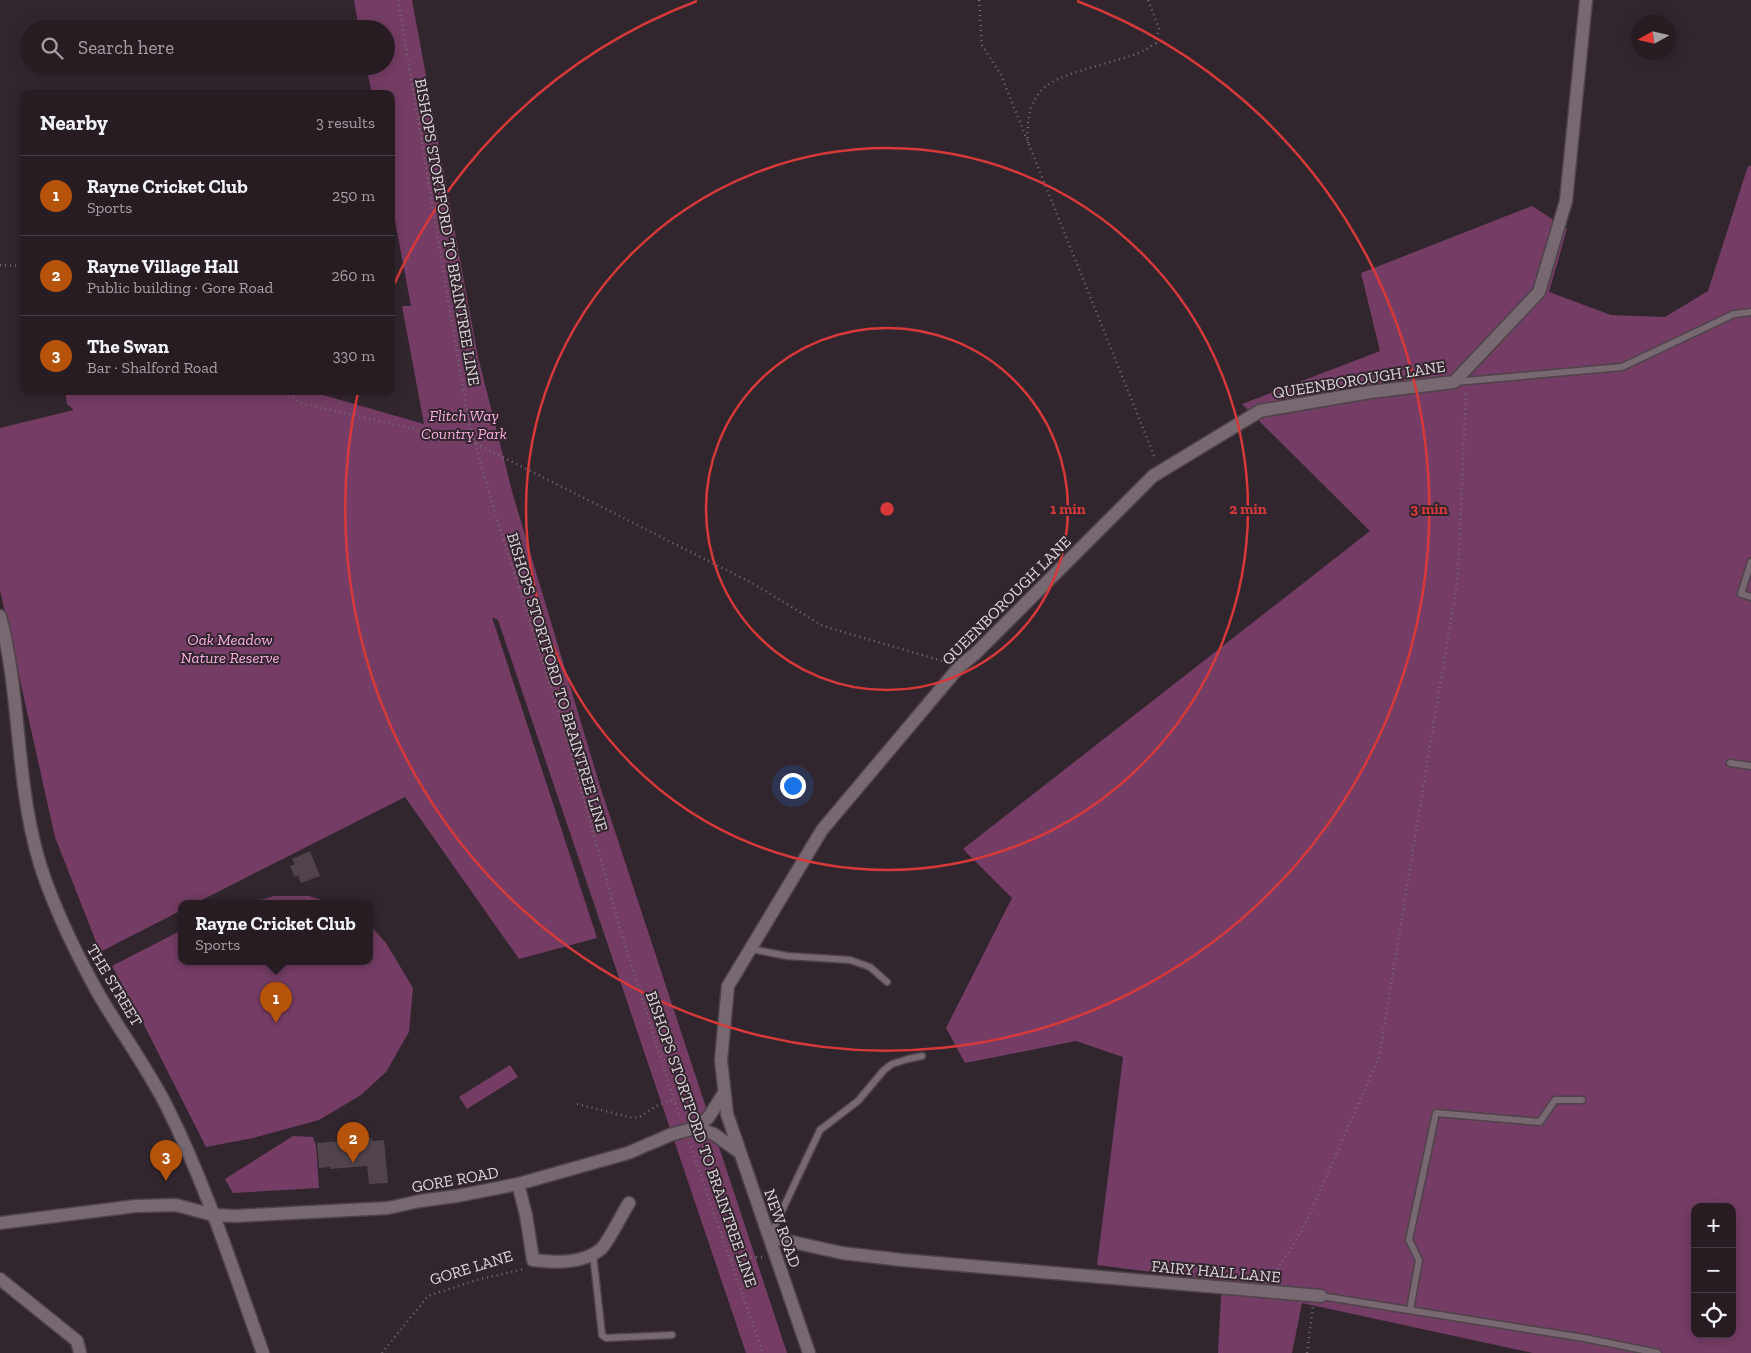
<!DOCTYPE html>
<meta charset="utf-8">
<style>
body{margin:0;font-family:"Zilla Slab",serif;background:#2e252a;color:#f1f3f6}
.controls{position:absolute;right:15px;bottom:15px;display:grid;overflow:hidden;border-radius:10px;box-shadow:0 2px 12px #0003}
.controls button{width:45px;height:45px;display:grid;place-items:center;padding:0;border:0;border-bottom:1px solid #423a40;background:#261c22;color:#f1f3f6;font:25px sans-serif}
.compass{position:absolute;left:1631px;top:15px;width:45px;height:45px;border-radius:50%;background:#261c22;box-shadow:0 2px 12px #0003;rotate:262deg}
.you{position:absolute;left:792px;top:785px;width:18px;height:18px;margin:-12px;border:4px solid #fff;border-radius:50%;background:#1a73e8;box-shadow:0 0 0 8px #1a73e833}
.badge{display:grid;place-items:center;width:32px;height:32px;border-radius:50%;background:#b45309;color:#fff;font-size:16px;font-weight:700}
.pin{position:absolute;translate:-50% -41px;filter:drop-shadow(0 1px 2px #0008)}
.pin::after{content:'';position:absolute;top:26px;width:18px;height:15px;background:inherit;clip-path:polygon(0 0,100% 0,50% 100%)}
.popup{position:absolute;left:178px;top:900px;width:195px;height:65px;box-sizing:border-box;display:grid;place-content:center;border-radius:10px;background:#261c22;filter:drop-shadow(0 1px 4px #0005);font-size:16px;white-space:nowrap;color:#a4a1a5}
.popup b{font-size:19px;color:#f1f3f6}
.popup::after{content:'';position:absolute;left:50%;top:100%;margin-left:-10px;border:10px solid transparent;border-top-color:#261c22}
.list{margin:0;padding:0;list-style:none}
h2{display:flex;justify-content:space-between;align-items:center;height:65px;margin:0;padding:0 20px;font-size:21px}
h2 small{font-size:16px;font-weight:400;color:#a4a1a5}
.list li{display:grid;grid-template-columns:32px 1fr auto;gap:15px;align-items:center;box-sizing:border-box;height:80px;padding:0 20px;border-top:1px solid #423a40}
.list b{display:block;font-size:19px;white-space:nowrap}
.list p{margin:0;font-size:16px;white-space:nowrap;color:#a4a1a5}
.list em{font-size:16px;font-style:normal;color:#a4a1a5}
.icon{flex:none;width:28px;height:28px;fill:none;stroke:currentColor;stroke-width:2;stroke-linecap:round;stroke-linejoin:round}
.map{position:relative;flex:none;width:1751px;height:1353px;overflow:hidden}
.search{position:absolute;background:#261c22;box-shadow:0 2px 12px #0003;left:20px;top:20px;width:375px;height:55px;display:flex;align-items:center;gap:12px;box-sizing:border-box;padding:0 18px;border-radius:28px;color:#a4a1a5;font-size:19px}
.panel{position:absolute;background:#261c22;box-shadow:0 2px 12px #0003;left:20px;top:90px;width:375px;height:305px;border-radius:10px}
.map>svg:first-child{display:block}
.green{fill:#753d65;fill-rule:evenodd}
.building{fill:#50434c}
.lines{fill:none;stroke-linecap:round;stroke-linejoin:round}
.service-casing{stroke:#4d4349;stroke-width:9}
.minor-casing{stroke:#4d4349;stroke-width:15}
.tertiary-casing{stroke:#4d4349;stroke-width:15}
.path{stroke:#766b72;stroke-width:2.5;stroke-dasharray:1 4;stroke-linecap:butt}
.service{stroke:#776871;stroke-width:6}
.minor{stroke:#776871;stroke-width:12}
.tertiary{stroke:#776871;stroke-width:12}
.tertiary-bridge-casing{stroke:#4d4349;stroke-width:15;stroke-linecap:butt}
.tertiary-bridge{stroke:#776871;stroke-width:12}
.ring{fill:none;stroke:#d7393a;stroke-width:2.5}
.labels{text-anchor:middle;stroke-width:4;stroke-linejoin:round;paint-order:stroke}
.street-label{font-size:16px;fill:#dfd6dc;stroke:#32262e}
.park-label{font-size:16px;font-style:italic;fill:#fcade2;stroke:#32262e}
.centre{fill:#d7393a;stroke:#32262e;stroke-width:2.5}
.ring-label{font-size:15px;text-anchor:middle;font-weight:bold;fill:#d7393a;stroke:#32262e;stroke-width:4;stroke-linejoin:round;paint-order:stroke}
</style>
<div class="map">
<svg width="1751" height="1353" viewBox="0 0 1751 1353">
<rect width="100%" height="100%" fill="#32262e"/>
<g class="green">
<path d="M354 0H412L478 357 513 495 600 786 787 1353H746L498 620 492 617 597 938 519 959 405 797 194 904H182V910L100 952 55 837 0 590V428L74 410 67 404 65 391H309L424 424 402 306H411L391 199V94H372L366 66H386V29H359Z"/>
<path d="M1748 166H1751V1353H1533L1302 1303 1292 1353H1218L1222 1281 1097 1265 1123 1057 1076 1041 965 1063 946 1028 1012 898 963 849 1370 531 1242 404 1380 351 1361 273 1532 206 1567 229 1549 292 1611 315 1665 317 1708 291ZM1695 1207H1732V1334H1695Z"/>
<path d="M274 896H309L335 904H246Z"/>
<path d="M370 925 386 943 413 988 409 1032 386 1072 361 1095 319 1120 253 1138 206 1147 139 1015 112 966 182 930V962H370Z"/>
<path d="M510 1065 518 1077 467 1109 459 1097Z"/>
<path d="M293 1136 313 1137 316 1146 319 1188 233 1193 225 1179Z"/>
</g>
<g class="building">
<path d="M310 851 320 876 301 883 298 875 295 877 290 866 295 864 292 859Z"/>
<path d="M372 1138V1141L384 1140 388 1183 369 1184 367 1166 330 1169V1167L319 1168 317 1143Z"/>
</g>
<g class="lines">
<g class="service-casing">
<g id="service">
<path d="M1455 382 1622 367 1734 314 1751 312"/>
<path d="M1751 562 1741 594 1751 597"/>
<path d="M1730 763 1751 766"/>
<path d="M751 949 787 956 850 960 870 967 887 982"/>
<path d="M770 1236 820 1130 858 1101 884 1070 892 1064 908 1059 922 1056"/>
<path d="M593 1254 602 1335 606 1338 672 1335"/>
<path d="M1321 1296 1584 1338 1658 1353"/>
<path d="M1410 1310 1419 1260 1409 1240 1436 1113 1540 1122 1555 1100H1582"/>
</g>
</g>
<g class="minor-casing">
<g id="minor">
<path d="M518 1184 526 1215 533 1260C555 1263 583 1264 601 1249 608 1243 623 1212 629 1203"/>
<path d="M770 1237 842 1253 902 1260 1321 1296"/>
<path d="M0 1279 77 1341 80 1353"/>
</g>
</g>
<g class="tertiary-casing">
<g id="tertiary">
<path d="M0 616C23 703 14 796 46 882 60 920 78 957 98 993 120 1031 146 1066 166 1105 206 1184 233 1270 263 1353"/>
<path d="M695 1128 714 1134 739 1152"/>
<path d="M695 1128 708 1118 724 1093"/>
<path d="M0 1223 136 1206 176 1205 213 1215 235 1216 388 1208 420 1201 457 1196 518 1184 628 1153 670 1135"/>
<path d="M809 1353 727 1114 721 1060 728 986 822 830 960 666 975 654 1153 476 1260 411 1370 392 1454 382 1539 292 1566 201 1586 0"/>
</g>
</g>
<g class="path">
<path d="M398 0 468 418 496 516 564 729 624 942 680 1118"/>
<path d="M979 0 982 45 1001 75 1155 458"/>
<path d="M1028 143C1027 125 1028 106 1040 92 1055 72 1118 63 1143 51 1147 49 1151 46 1156 43L1159 28 1148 0"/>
<path d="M0 265 24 266"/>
<path d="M285 391 300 403 475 443 754 584 823 626 946 662"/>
<path d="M577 1104 633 1118 640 1117 656 1106 673 1100"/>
<path d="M689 1142 763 1353"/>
<path d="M731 1258 762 1257"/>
<path d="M1272 1278 1302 1231 1379 1057 1458 576 1466 390"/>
<path d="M382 1353 428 1296 477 1280 524 1269"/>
<path d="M1307 1353 1313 1307"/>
</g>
<use href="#service" class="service"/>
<use href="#minor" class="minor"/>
<use href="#tertiary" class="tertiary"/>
<g class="tertiary-bridge-casing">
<path id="tertiary-bridge" d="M670 1135 695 1128"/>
</g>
<use href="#tertiary-bridge" class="tertiary-bridge"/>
</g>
<g class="ring">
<circle cx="887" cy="509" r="181"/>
<circle cx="887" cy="509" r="361"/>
<path d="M392 289A542 542 0 0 1 697 1M1077 1A542 542 0 1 1 358 392"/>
</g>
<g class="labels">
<g class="street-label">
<text transform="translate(448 232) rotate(80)" y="6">BISHOPS STORTFORD TO BRAINTREE LINE</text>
<text transform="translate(1359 379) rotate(-9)" y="6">QUEENBOROUGH LANE</text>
<text transform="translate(1006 600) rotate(-45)" y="6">QUEENBOROUGH LANE</text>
<text transform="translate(558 682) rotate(73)" y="6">BISHOPS STORTFORD TO BRAINTREE LINE</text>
<text transform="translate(115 985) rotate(59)" y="6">THE STREET</text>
<text transform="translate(702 1139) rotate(71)" y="6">BISHOPS STORTFORD TO BRAINTREE LINE</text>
<text transform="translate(455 1179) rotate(-10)" y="6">GORE ROAD</text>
<text transform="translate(783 1228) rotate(71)" y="6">NEW ROAD</text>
<text transform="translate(471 1267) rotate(-17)" y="6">GORE LANE</text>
<text transform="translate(1216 1271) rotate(5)" y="6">FAIRY HALL LANE</text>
</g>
<g class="park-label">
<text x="464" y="421">Flitch Way<tspan x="464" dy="18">Country Park</tspan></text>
<text x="230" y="645">Oak Meadow<tspan x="230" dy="18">Nature Reserve</tspan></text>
</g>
</g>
<circle cx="887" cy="509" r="8" class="centre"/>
<g class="ring-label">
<text x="1068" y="514">1 min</text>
<text x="1248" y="514">2 min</text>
<text x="1429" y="514">3 min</text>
</g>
</svg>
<div class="controls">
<button>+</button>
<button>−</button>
<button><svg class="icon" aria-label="locate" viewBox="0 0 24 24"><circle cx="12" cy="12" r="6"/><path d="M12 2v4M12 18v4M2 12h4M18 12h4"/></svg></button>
</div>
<svg class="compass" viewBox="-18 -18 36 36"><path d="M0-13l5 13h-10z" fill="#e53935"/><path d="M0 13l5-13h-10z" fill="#a4a1a5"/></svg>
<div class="you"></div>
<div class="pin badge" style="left:276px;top:1023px">1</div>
<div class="popup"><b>Rayne Cricket Club</b>Sports</div>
<div class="pin badge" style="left:353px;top:1163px">2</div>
<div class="pin badge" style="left:166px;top:1181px">3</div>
<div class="search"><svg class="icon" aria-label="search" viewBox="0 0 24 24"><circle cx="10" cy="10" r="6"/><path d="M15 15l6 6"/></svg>Search here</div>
<section class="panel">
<h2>Nearby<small>3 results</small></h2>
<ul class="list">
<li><span class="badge">1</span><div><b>Rayne Cricket Club</b><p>Sports</p></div><em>250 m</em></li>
<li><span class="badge">2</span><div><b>Rayne Village Hall</b><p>Public building · Gore Road</p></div><em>260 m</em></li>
<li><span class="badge">3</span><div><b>The Swan</b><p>Bar · Shalford Road</p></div><em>330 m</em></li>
</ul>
</section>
</div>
